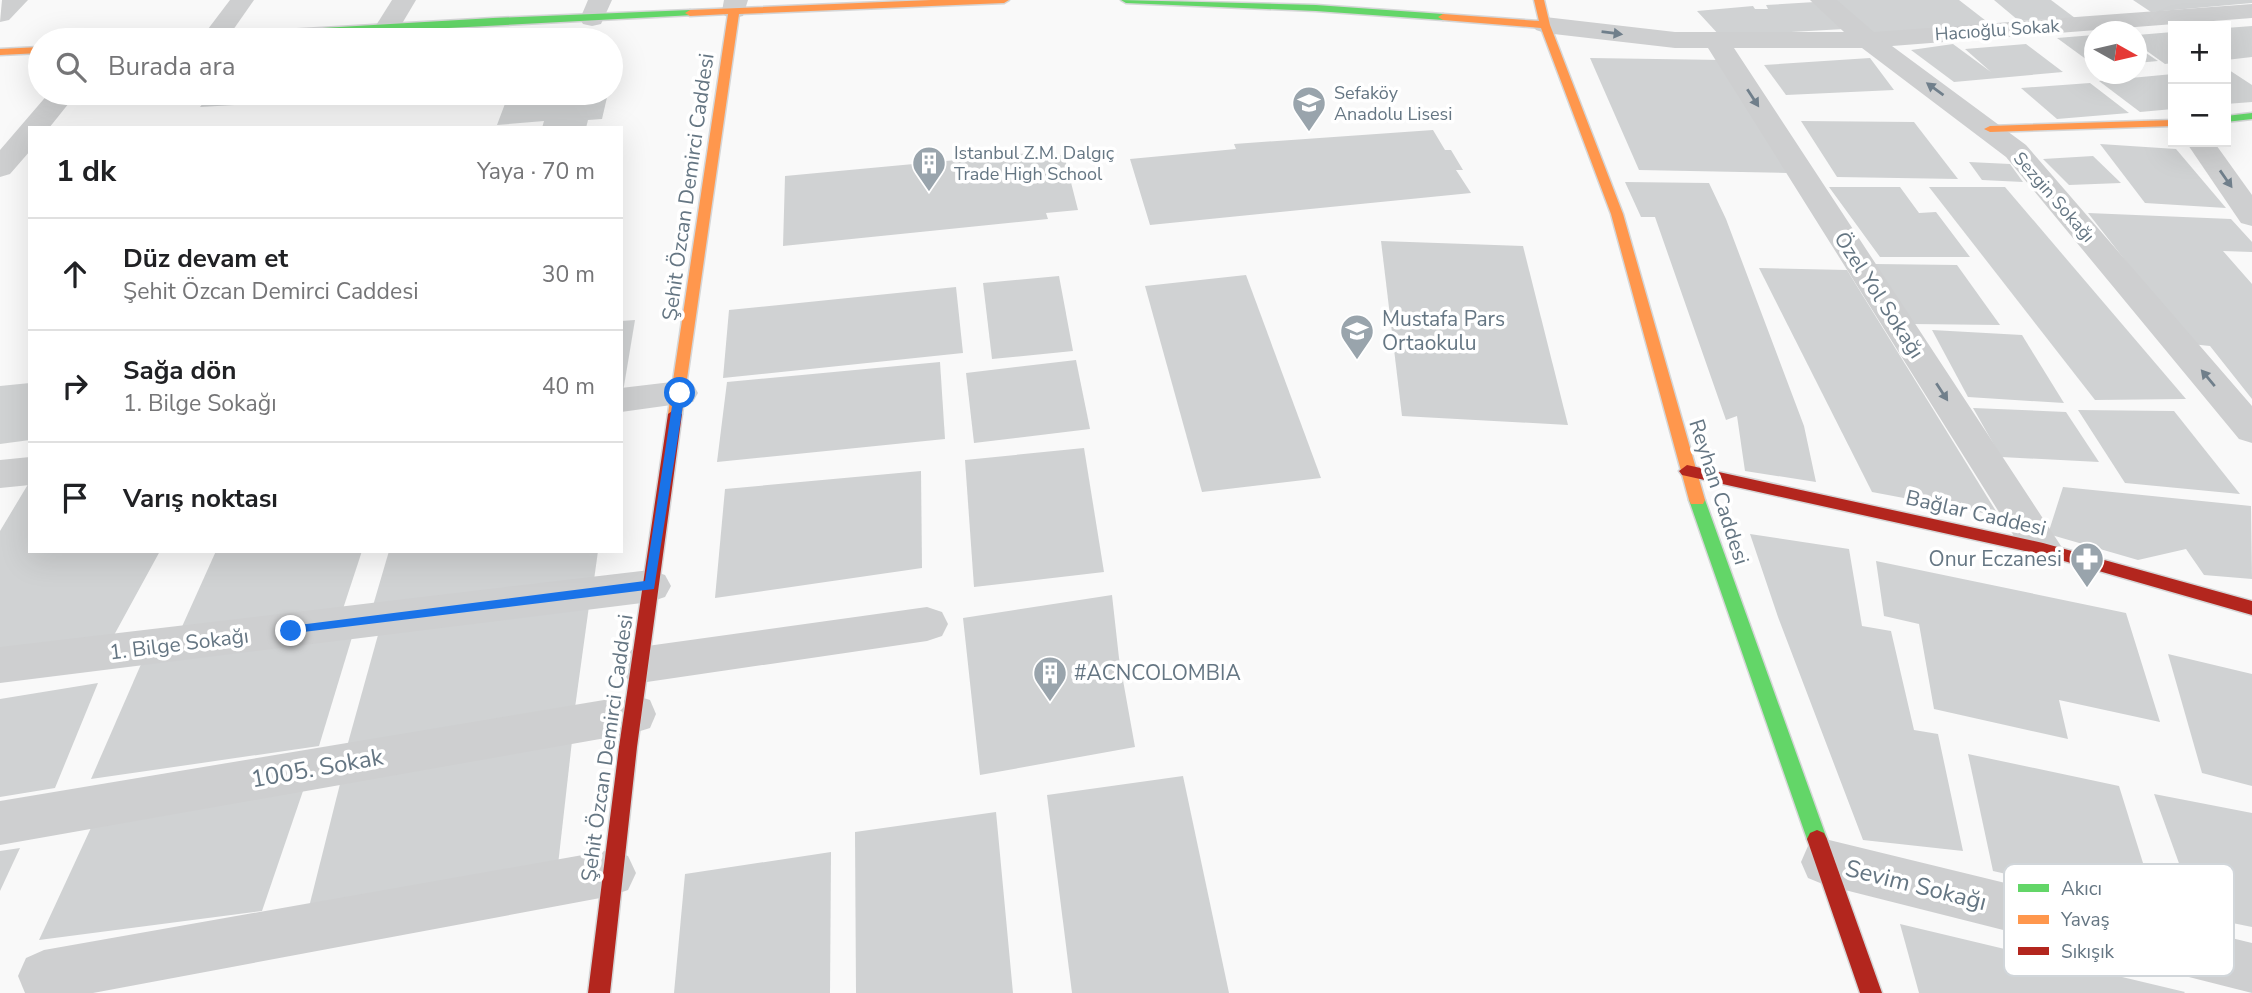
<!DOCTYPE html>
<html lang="tr">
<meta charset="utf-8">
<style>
body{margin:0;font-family:"Nunito Sans",sans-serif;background:#f6f6f6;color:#202124}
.controls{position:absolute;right:21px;top:21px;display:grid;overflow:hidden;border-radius:0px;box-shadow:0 7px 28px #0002}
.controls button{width:63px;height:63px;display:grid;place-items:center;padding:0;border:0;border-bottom:2px solid #e0e0e0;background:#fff;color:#202124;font:35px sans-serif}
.compass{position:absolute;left:2084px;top:21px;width:63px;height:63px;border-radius:50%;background:#fff;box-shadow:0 7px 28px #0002;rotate:98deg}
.stop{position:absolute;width:21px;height:21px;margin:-16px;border:5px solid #1a73e8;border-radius:50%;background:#fff}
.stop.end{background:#1a73e8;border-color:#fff;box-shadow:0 2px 7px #0008}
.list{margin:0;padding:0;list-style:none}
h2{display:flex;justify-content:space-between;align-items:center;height:91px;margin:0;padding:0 28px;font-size:30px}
h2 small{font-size:23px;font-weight:400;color:#757577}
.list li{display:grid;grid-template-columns:46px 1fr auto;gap:21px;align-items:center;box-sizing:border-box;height:112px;padding:0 28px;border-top:2px solid #e0e0e0}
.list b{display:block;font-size:26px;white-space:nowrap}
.list p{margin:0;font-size:23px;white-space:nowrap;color:#757577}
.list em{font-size:23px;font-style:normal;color:#757577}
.icon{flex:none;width:38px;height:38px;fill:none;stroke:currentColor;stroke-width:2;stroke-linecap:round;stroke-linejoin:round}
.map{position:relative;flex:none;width:2252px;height:993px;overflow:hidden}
.search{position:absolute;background:#fff;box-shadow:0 7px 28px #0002;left:28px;top:28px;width:595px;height:77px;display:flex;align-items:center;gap:18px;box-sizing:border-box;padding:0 24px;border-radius:38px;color:#757577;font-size:26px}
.panel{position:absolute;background:#fff;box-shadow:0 7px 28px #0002;left:28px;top:126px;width:595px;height:427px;border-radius:0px}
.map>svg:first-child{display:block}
.building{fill:#d0d2d3}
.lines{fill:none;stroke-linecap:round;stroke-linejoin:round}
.fast-casing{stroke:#d5d6d7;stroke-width:3}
.slow-casing{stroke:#d5d6d7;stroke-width:3}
.jam-casing{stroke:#d5d6d7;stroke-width:3}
.street{fill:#cecfd0;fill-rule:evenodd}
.fast{fill:#63d668;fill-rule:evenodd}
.slow{fill:#ff974d;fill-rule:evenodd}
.jam{fill:#b3261e;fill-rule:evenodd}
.oneway{fill:#707f8b}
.route{fill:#1a73e8}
.labels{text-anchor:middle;stroke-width:7;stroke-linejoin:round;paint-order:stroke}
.far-street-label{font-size:18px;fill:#657683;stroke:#fff}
.far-poi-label{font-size:18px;fill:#657683;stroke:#fff;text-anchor:start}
.street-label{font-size:21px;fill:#657683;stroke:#fff}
.poi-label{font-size:21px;fill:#657683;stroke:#fff;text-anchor:start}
.near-street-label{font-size:24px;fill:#657683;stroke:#fff}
.key{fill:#fff;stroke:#d1d6da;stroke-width:2}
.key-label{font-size:19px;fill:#657683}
</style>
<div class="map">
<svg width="2252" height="993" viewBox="0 0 2252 993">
<rect width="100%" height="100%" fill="#f9f9f9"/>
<g class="building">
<path d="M1833 0H1959L1990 24 1869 34Z"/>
<path d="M1994 0H2051L2075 18 2019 21Z"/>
<path d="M2133 0H2252V3L2151 12Z"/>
<path d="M1815 2 1844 29 1720 36 1697 11 1753 6 1755 9H1768L1766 5Z"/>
<path d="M2252 26V57L2226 60V28Z"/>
<path d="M2173 32V63L2165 64 2137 44V35Z"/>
<path d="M2094 35V65L2057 38Z"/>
<path d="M1953 44 1991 72 1965 49 2026 44 2063 72 1954 82 1911 50Z"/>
<path d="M2137 47 2158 61 2137 63Z"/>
<path d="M1590 58 1723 60 1787 173 1639 170Z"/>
<path d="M1870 58 1894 90 1786 95 1764 65Z"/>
<path d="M2226 68 2252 85V102L2226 104Z"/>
<path d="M2173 74V109L2140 112 2099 81Z"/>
<path d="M2090 83 2129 113 2057 119 2021 88Z"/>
<path d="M211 93H377L374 97 200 107Z"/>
<path d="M509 93H608L602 119 588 120 586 128H542L544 121 497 125Z"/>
<path d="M1801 121 1914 122 1958 179 1837 177Z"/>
<path d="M1433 130 1445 150H1451L1463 170H1456L1471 193 1150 225 1130 159 1236 149 1234 144Z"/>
<path d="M2100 144 2176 149 2226 208 2145 203Z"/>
<path d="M1030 153 1031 158 1064 155 1078 210 1046 213 1048 219 783 246 785 176Z"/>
<path d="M2093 156 2121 183 2069 185 2043 159Z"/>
<path d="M1969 162 2010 164 2023 182 1982 180Z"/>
<path d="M1625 182 1709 183 1726 219 1804 426 1816 482 1745 471 1737 416 1726 420 1655 217H1641Z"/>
<path d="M1829 187H1900L1919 213 1936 212 1970 257H1880Z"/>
<path d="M1929 187H2005L2186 399 2095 400Z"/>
<path d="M2088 213 2231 219 2252 242V252L2223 251 2252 284V399L2210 346 2191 344Z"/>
<path d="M1381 241 1523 246 1568 425 1402 416Z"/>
<path d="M1875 264 1957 265 2000 325 1912 324Z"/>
<path d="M1759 268 1847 270 1999 516 1872 492Z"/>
<path d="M1246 275 1321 478 1202 492 1145 286Z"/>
<path d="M1059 276 1073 351 992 359 983 283Z"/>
<path d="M956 287 963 353 723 378 729 310Z"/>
<path d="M635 320 623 392H621V321Z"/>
<path d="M1932 330 2022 335 2064 403 1968 397Z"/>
<path d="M1076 360 1090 429 974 443 966 373Z"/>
<path d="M940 362 945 439 717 462 727 382Z"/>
<path d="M30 383V440L0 444V386Z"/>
<path d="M1973 408 2066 412 2099 462 2001 457Z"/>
<path d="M2078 410 2174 411 2240 494 2125 483Z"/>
<path d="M1084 448 1104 572 974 587 965 460Z"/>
<path d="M921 471 922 568 715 598 725 489Z"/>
<path d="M30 481V551H160L107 648 0 662V531Z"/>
<path d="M2063 487 2251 506 2252 579 2204 575 2186 549 2138 560 2048 534Z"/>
<path d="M1750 534 1849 549 1862 626 1891 631 1914 730 1938 734 1963 851 1863 840 1778 617Z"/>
<path d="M216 551H362L339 621 176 640Z"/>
<path d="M389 551H598L594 580 372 609Z"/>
<path d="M1876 561 2126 613 2160 722 2059 700 2068 739 1934 709 1919 624 1884 616Z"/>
<path d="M1112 595 1119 658 1135 747 980 775 963 618Z"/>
<path d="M589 606 574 715 346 750 378 635Z"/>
<path d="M353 634 319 746 91 779 142 662Z"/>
<path d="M2168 654 2252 674V786L2202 773Z"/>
<path d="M98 683 55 788 0 797V699Z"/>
<path d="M572 741 558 865 308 911 341 780Z"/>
<path d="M1968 754 2119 786 2157 908 1993 871Z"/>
<path d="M1183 776 1229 993H1072L1047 795Z"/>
<path d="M303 791 262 911 39 940 96 817Z"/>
<path d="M2154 794 2252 813V927L2198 916Z"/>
<path d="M996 812 1013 993H856L855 832Z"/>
<path d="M20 848 0 891V851Z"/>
<path d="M831 852 830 993H674L685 874Z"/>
<path d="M1900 924 2185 992 2184 993H1919Z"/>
</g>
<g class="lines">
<g class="fast-casing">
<g id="fast">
<path d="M1121 0 1316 5 1443 14 1448 17 1443 20 1316 11 1126 3Z"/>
<path d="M690 10 695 13 694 15 220 40H166L171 37 493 18Z"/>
<path d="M2252 113V119L2226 122V116Z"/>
<path d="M1697 494 1705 500 1827 839 1824 845 1817 848 1810 845 1807 839 1689 500Z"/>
</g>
</g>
<g class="slow-casing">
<g id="slow">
<path d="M931 0H1009L1004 3 739 14 682 414 680 418H670L668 414 728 14 690 16 685 13 690 10Z"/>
<path d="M1534 0H1544L1550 25 1623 214 1705 500 1703 504H1691L1689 500 1611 214 1541 28 1443 20 1438 17 1443 14 1539 21Z"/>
<path d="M40 47V53L0 55V49Z"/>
<path d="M2173 120V126L1990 132 1984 129 1990 126Z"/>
</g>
</g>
<g class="jam-casing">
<g id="jam">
<path d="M675 409 682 414 637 747 610 993H588L619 747 668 414Z"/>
<path d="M1687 465 2043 543 2252 601V615L2043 555 1682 475 1679 471Z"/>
<path d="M1817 830 1824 833 1827 839 1882 993H1860L1807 839 1810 833Z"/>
</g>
</g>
<g class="street">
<path d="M2 0H28L9 20 0 22Z"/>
<path d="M230 0H254L226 40H205L202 37Z"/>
<path d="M392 0H416L397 32 388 35 379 32 375 27Z"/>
<path d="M588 0H612L601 24 592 26 583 24 580 19Z"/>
<path d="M724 0H748L743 16 734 18 725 16 722 11Z"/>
<path d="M1810 0H1837L1874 32 2252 4V18L1892 46 2026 145 2252 406V443L2239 439 2006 157 1862 48H1734L2063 549 2057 560 2043 564 2029 560 1708 48H1675L1545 33 1536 30 1532 25 1536 20 1545 17 1675 32H1844Z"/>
<path d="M49 93H77L49 128H30V151L10 174 0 177V150Z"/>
<path d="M2186 142H2214L2252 195V226L2241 223Z"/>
<path d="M680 381 693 384 698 393 693 402 621 412V388Z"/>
<path d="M30 457V485L0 488V460Z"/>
<path d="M650 570 665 575 671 586 665 597 650 602 0 683V647Z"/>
<path d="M927 607 942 612 948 624 942 636 927 641 640 683 625 678 618 665 625 652 640 647Z"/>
<path d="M634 695 650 700 656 714 650 728 634 733 0 845V801Z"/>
<path d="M1825 839 2252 943V993L1825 885 1808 878 1801 862 1808 846Z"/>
<path d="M611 850 628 856 636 873 628 890 611 896 93 993H25L18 976 26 958 44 950Z"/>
</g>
<use href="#fast" class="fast"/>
<use href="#slow" class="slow"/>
<use href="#jam" class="jam"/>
</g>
<defs><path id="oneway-solid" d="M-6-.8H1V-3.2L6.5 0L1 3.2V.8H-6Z" transform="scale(1.75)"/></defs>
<g class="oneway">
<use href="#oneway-solid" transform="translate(1612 33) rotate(7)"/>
<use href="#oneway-solid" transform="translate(1935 89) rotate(-144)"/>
<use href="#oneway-solid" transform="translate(1753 98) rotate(57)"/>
<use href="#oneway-solid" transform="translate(2226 179) rotate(55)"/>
<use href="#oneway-solid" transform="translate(2208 378) rotate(-130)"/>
<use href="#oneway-solid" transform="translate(1942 392) rotate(57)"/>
</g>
<path class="route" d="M680 390 685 393 654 589 287 634V627L291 626 645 581 674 393Z"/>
<defs>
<g id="school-pin" transform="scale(1.75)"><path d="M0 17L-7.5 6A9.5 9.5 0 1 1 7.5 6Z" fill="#99a4ac" stroke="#fff"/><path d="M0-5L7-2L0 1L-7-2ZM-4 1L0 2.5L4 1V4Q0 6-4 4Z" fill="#fff"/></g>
<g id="building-pin" transform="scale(1.75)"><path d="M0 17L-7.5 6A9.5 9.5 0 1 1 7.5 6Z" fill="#99a4ac" stroke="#fff"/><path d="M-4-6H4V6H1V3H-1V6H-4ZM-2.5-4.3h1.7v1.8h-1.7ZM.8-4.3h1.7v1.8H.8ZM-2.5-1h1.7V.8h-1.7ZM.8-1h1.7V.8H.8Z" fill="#fff"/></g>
<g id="pharmacy-pin" transform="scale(1.75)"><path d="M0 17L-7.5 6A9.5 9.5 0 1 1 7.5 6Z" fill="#99a4ac" stroke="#fff"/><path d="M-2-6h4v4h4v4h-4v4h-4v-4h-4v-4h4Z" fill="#fff"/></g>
</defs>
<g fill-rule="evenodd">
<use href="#school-pin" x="1309" y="103"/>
<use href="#building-pin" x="929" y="163"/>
<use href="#school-pin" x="1357" y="331"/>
<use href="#pharmacy-pin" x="2087" y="559"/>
<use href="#building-pin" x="1050" y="673"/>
</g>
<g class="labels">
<g class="far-street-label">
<text transform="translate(1997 30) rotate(-4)" y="6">Hacıoğlu Sokak</text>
<text transform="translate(2054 197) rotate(49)" y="6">Sezgin Sokağı</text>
</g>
<g class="far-poi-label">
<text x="1334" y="99">Sefaköy<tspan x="1334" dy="21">Anadolu Lisesi</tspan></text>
<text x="954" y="159">Istanbul Z.M. Dalgıç<tspan x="954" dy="21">Trade High School</tspan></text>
</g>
<g class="street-label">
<text transform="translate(688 187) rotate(-82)" y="7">Şehit Özcan Demirci Caddesi</text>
<text transform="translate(1879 295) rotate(57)" y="7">Özel Yol Sokağı</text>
<text transform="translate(1719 492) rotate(72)" y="7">Reyhan Caddesi</text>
<text transform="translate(1976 513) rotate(13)" y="7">Bağlar Caddesi</text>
<text transform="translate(179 644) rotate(-7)" y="7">1. Bilge Sokağı</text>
<text transform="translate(607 748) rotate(-82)" y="7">Şehit Özcan Demirci Caddesi</text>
</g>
<g class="poi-label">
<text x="1382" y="326">Mustafa Pars<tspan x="1382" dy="24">Ortaokulu</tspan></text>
<text x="2062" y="566" text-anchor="end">Onur Eczanesi</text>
<text x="1074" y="680">#ACNCOLOMBIA</text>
</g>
<g class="near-street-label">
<text transform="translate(317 768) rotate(-10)" y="8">1005. Sokak</text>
<text transform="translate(1916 885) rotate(14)" y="8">Sevim Sokağı</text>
</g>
</g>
<rect x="2004" y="864" width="230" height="112" rx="10" class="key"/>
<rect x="2018" y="884" width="31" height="8" fill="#63d668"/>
<rect x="2018" y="915" width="31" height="9" fill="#ff974d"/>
<rect x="2018" y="947" width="31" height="8" fill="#b3261e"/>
<g class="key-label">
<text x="2061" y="895">Akıcı</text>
<text x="2061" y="926">Yavaş</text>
<text x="2061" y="958">Sıkışık</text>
</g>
</svg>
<div class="controls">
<button>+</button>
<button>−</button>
</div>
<svg class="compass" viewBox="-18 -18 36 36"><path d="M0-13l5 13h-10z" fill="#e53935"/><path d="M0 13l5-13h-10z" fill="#757577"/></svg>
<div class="stop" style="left:680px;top:393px"></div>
<div class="stop end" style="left:291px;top:631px"></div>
<div class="search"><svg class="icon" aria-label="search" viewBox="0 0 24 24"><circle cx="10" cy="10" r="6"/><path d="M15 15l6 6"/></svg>Burada ara</div>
<section class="panel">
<h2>1 dk<small>Yaya · 70 m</small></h2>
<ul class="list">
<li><svg class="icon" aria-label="ahead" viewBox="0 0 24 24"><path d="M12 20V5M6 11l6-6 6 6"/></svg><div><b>Düz devam et</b><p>Şehit Özcan Demirci Caddesi</p></div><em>30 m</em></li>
<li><svg class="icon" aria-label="right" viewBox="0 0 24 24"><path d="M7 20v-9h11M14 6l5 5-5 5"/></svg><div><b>Sağa dön</b><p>1. Bilge Sokağı</p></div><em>40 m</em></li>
<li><svg class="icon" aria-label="arrive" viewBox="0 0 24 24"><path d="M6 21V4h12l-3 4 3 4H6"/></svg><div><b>Varış noktası</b></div></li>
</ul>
</section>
</div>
